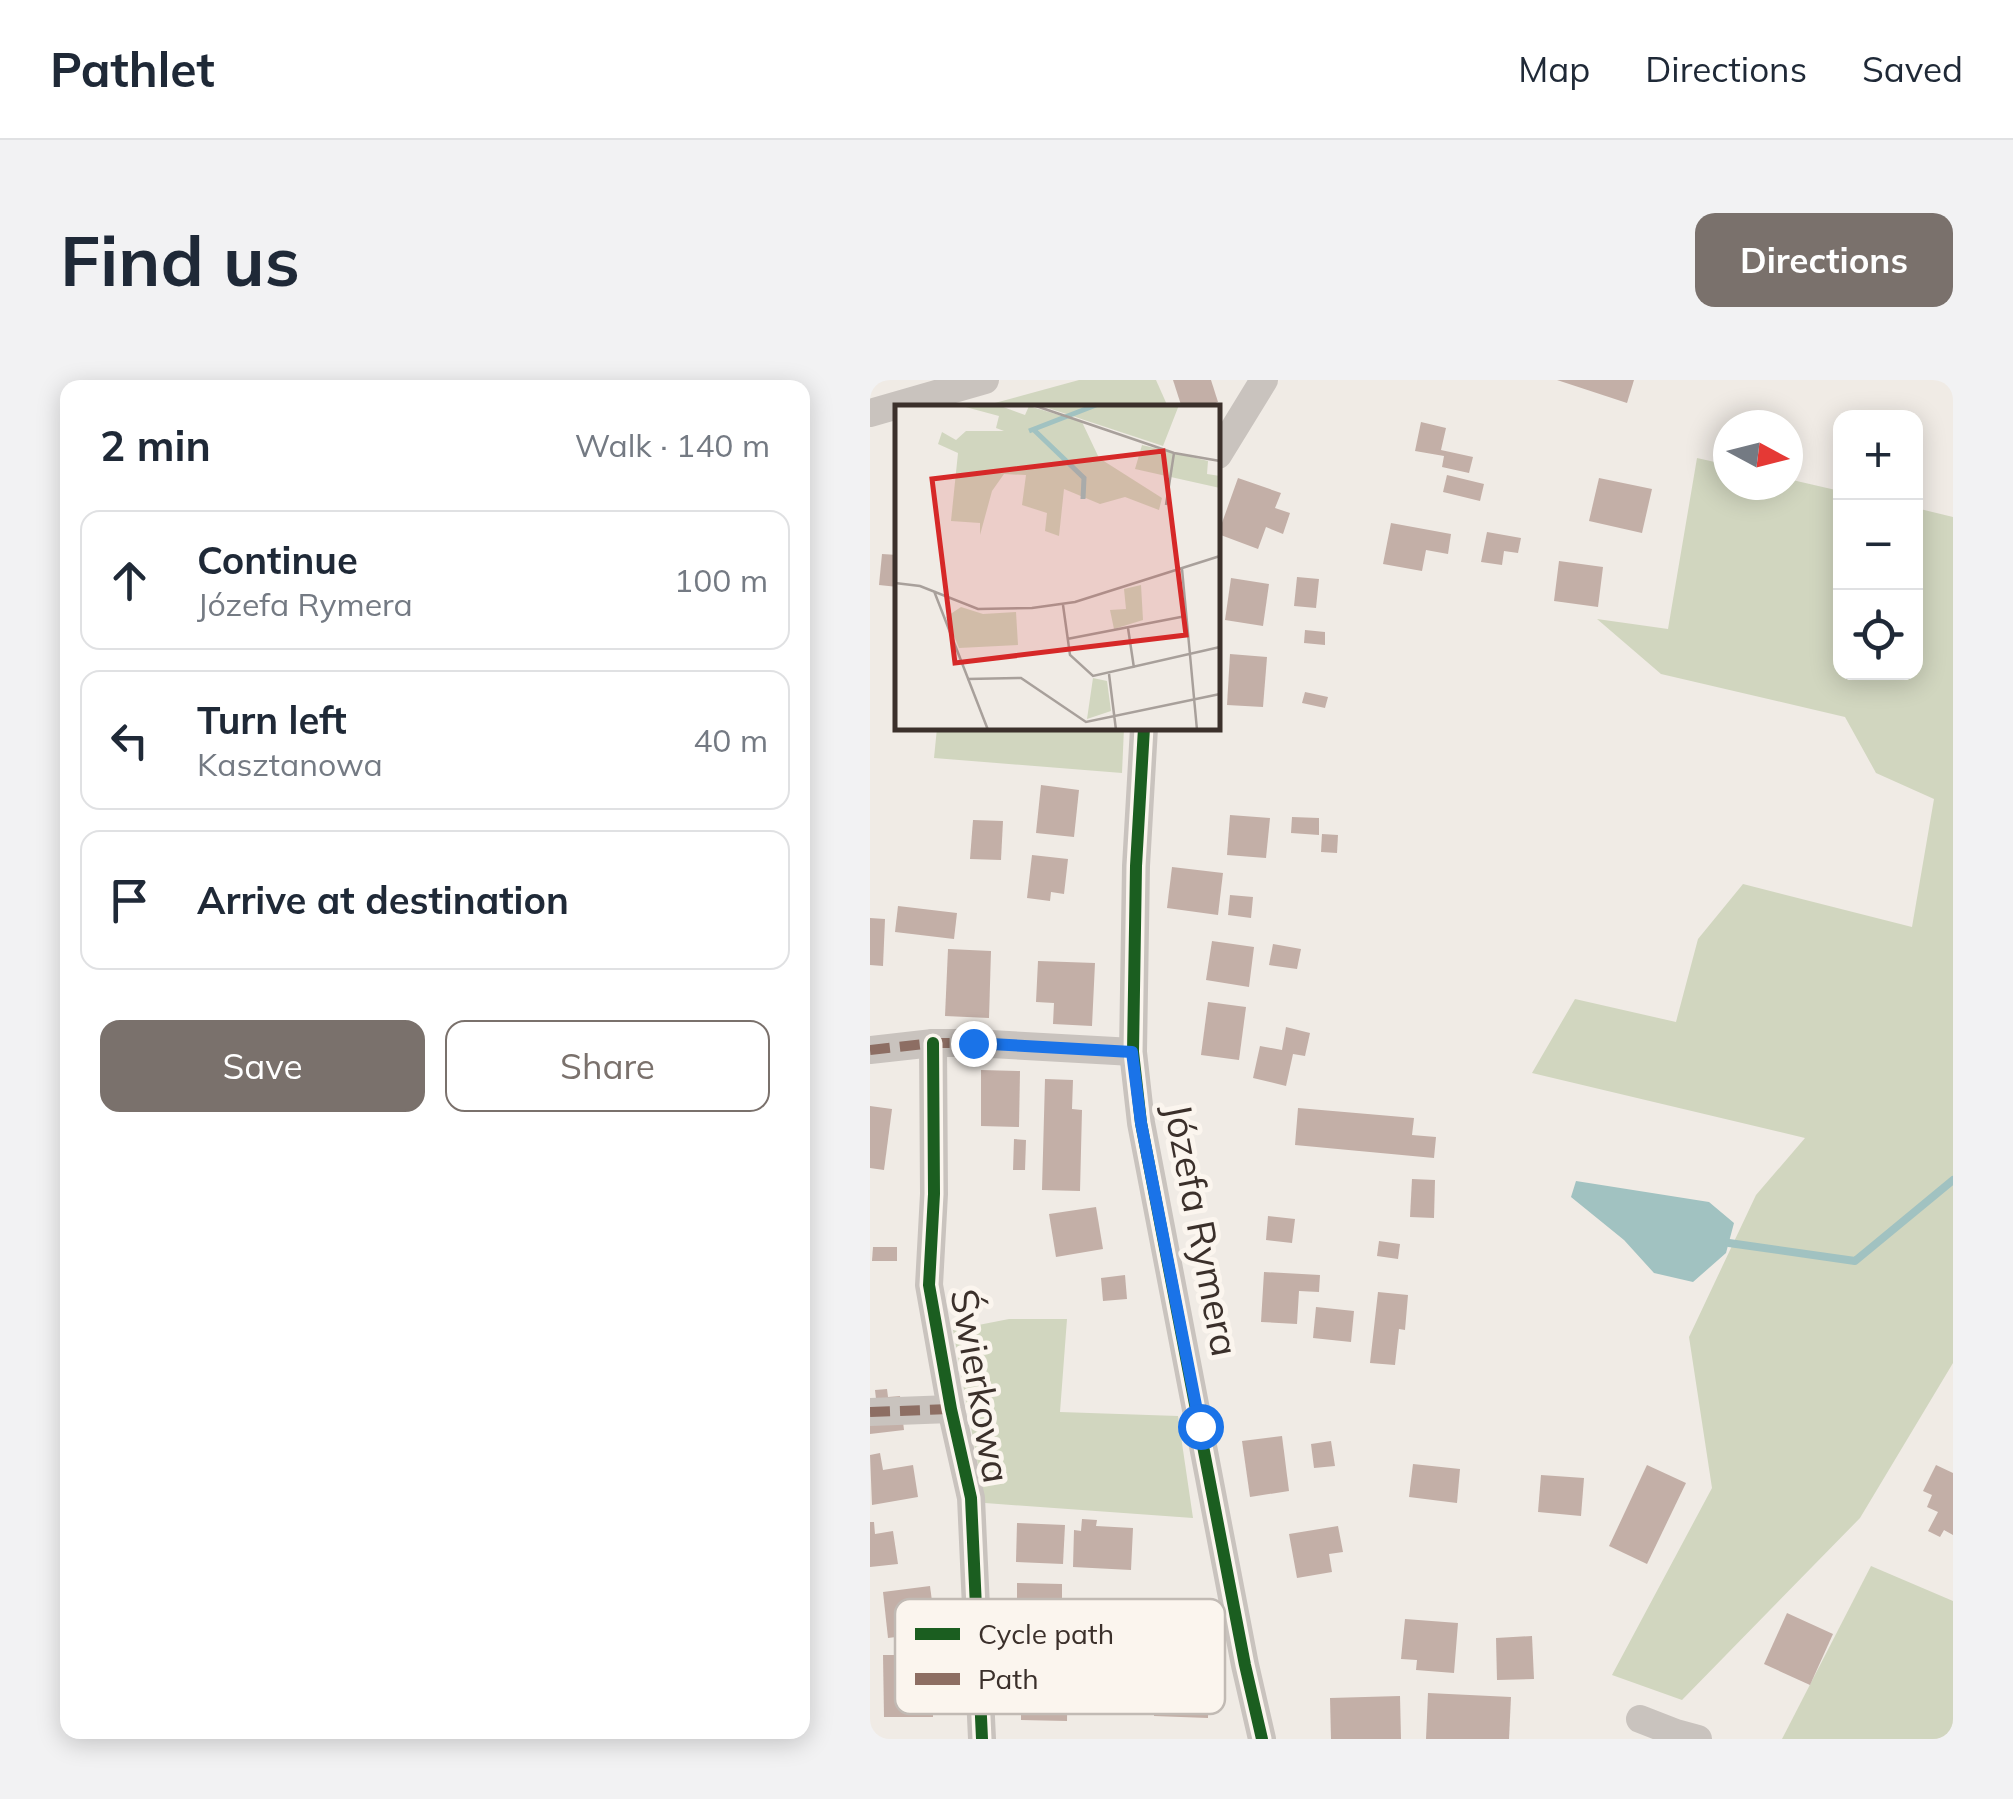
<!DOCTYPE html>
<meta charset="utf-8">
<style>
body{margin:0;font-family:Mulish,sans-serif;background:#f2f2f3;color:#1f2937}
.controls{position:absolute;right:30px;top:30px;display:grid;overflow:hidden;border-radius:20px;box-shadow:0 5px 25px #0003}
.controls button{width:90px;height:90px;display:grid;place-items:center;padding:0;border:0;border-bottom:2px solid #e0e1e3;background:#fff;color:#1f2937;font:50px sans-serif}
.compass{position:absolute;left:843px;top:30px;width:90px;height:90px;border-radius:50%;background:#fff;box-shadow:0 5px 25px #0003;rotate:97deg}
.stop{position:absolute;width:30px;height:30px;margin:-22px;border:8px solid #1a73e8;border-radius:50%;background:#fff}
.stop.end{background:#1a73e8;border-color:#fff;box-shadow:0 2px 10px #0008}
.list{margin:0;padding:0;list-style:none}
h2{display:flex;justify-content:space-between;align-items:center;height:130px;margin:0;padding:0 40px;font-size:42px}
h2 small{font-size:32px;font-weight:400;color:#747a83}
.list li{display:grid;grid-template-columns:65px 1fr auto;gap:30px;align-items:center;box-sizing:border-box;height:140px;margin:0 20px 20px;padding:0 20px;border:2px solid #e0e1e3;border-radius:20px}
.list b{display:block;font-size:38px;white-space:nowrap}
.list p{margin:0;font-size:32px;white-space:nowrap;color:#747a83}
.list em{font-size:32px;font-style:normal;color:#747a83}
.actions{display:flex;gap:20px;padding:30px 40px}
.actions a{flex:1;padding:22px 0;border:2px solid #7a716c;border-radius:20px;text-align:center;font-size:35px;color:#7a716c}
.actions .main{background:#7a716c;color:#fff}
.icon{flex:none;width:55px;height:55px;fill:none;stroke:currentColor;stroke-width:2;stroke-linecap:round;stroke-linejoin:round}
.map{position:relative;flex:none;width:1083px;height:1359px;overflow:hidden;border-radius:20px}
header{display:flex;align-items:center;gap:60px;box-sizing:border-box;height:140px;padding:0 50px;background:#fff;border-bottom:2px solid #e0e1e3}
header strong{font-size:48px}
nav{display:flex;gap:55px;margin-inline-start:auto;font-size:35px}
.intro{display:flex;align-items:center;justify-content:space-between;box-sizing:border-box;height:240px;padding:0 60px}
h1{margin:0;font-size:70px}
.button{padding:25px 45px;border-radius:20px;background:#7a716c;color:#fff;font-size:35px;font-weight:700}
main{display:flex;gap:60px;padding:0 60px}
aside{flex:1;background:#fff;border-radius:20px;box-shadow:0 5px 25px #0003}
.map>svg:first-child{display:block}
.green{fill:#d1d6bf}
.water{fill:#a1c2c1}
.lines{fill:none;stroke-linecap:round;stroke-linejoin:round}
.stream{stroke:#a1c2c1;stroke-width:8}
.building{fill:#c3afa7}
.minor{stroke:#c9c3be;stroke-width:28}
.quiet{stroke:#8d6e63;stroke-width:10;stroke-dasharray:20 10;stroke-linecap:butt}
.cycleway-casing{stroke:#fbf5ee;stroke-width:19}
.cycleway{stroke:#1b5e20;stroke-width:12}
.route{stroke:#1a73e8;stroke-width:12}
.labels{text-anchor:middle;stroke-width:10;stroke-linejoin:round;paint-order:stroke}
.street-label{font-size:38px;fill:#3b302b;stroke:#fbf5ee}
.inset-river{fill:none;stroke:#a1c2c1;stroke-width:5}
.inset-road{fill:none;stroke:#a8a09b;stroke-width:2.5}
.view{fill:#d62828;fill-opacity:0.15;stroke:#d62828;stroke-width:5}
.inset-edge{fill:none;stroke:#3b302b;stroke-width:5}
.key{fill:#fbf5ee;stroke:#c1bab4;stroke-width:2.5}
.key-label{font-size:28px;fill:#3b302b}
</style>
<header>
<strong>Pathlet</strong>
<nav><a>Map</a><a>Directions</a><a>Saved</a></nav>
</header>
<div class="intro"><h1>Find us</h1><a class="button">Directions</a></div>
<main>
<aside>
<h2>2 min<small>Walk · 140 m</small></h2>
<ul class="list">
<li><svg class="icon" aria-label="ahead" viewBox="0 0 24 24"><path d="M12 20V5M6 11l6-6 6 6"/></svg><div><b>Continue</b><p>Józefa Rymera</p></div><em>100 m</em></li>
<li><svg class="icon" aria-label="left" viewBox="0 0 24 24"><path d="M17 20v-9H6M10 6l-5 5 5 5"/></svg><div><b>Turn left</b><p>Kasztanowa</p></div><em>40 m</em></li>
<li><svg class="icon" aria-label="arrive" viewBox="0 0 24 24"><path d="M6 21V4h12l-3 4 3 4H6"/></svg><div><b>Arrive at destination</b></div></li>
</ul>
<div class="actions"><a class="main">Save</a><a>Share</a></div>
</aside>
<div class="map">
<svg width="1083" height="1359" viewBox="0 0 1083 1359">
<rect width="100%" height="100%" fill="#f0ebe5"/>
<g class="green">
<path d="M209 0H286L298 27H110Z"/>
<path d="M827 78 858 85V105H918V99L970 111 971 292H1046V128L1083 137V983L990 1138 812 1320 742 1295 842 1108 819 957 886 815 935 758 662 693 705 619 806 642 828 559 873 504 1042 547 1064 419 1006 393 975 337 791 294 727 239 798 249Z"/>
<path d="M67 348H254L252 393 64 378Z"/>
<path d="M139 939H197L190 1032 308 1036 323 1138 115 1123 83 950Z"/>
<path d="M1001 1186 1083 1221V1346L1077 1359H912Z"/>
</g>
<path class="water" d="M706 801 839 822 864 843 856 873 823 902 784 893 754 860 701 817Z"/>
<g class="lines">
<path class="stream" d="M859 863 985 881 1083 800"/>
</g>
<g class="building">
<path d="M303 0H341L348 22 333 28H312Z"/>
<path d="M687 0H764L757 23Z"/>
<path d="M551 42 576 48 571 70 603 77 599 93 572 87 574 76 545 71Z"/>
<path d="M577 95 614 104 610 121 573 112Z"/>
<path d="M368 98 411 113 405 128 420 133 413 154 396 147 388 169 348 154Z"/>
<path d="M729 98 782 109 772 153 719 141Z"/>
<path d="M521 143 581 154 578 174 556 170 552 191 513 184Z"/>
<path d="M617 152 651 158 648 173 634 171 632 185 611 182Z"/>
<path d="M12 174 28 175V207L9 205Z"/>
<path d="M689 181 733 187 728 227 684 221Z"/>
<path d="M427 197 449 199 446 228 424 226Z"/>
<path d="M361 198 399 204 393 246 355 240Z"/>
<path d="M435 250 455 252V265L434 263Z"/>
<path d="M360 274 397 277 393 327 357 325Z"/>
<path d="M435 312 458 317 455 328 432 323Z"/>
<path d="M171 405 209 410 204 457 166 453Z"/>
<path d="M360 435 400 438 396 478 357 475Z"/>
<path d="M422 437 449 438V455L421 453Z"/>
<path d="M103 440 133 441 131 480 100 479Z"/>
<path d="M452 454 468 455 467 473 451 472Z"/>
<path d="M162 475 198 479 194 514 181 512 180 521 157 518Z"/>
<path d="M302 487 353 493 348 535 297 528Z"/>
<path d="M360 515 383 517 381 538 358 535Z"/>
<path d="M28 526 87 533 84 559 25 552Z"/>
<path d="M0 538 15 539 13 586 0 585Z"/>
<path d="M342 561 384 567 379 607 336 600Z"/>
<path d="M403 564 431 569 427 589 399 585Z"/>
<path d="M78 569 121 571 119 638 75 636Z"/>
<path d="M168 581 225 583 222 646 183 644 184 623 166 622Z"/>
<path d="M338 622 376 627 369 680 331 675Z"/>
<path d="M416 647 440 653 435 676 423 674 416 706 383 698 390 666 412 670Z"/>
<path d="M111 690 150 691 149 747 111 746Z"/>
<path d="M175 699 203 700 202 729 212 730 210 811 172 810Z"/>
<path d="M0 726 22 729 14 790 0 788Z"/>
<path d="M428 728 544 738 542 755 566 757 564 778 425 765Z"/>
<path d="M144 759 156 760 155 790H143Z"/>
<path d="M542 799 565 800 564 838 540 837Z"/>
<path d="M226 827 233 869 186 877 179 834Z"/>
<path d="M398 836 425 839 422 863 396 860Z"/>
<path d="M509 861 530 864 528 879 507 876Z"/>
<path d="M3 867H27V881H2Z"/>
<path d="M394 892 450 895 449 912 429 911 427 944 391 942Z"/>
<path d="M255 895 257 919 233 921 231 898Z"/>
<path d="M508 912 538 915 535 950 529 949 525 985 500 983Z"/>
<path d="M446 927 484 931 481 962 443 958Z"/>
<path d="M17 1009 18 1017 30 1016 34 1050 0 1054V1019H6L5 1010Z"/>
<path d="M412 1056 419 1111 380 1117 372 1061Z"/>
<path d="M461 1061 465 1086 444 1088 441 1064Z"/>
<path d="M10 1073 13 1090 43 1085 48 1117 2 1125 0 1075Z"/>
<path d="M543 1084 590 1089 587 1123 539 1117Z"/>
<path d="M777 1085 816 1103 777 1184 739 1166Z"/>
<path d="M1066 1085 1083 1093V1155L1074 1150 1070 1157 1058 1151 1068 1132 1057 1127 1062 1115 1053 1111Z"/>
<path d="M671 1095 714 1098 711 1136 668 1132Z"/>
<path d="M212 1139 227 1140 226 1146 263 1148 261 1190 203 1187 204 1150 211 1151Z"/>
<path d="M0 1142H4L5 1154 23 1151 28 1184 0 1187Z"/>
<path d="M147 1143 195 1145 193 1184 146 1182Z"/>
<path d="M468 1146 473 1172 459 1174 462 1192 427 1198 419 1154Z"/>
<path d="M147 1203 192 1204V1254L161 1253V1241H147Z"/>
<path d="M60 1206 66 1252 18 1258 13 1212Z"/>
<path d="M917 1233 963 1254 940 1305 894 1284Z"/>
<path d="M535 1239 588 1243 584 1293 546 1290 547 1280 531 1279Z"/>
<path d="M662 1256 664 1299 627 1300 626 1258Z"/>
<path d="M13 1275H62L63 1337H14Z"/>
<path d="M164 1276 198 1277 197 1341 151 1340V1295L163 1296Z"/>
<path d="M297 1280H339L338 1338 284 1336 285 1297H296Z"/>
<path d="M226 1282 270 1284 268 1335 224 1333Z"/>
<path d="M558 1313 641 1317 639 1359H556Z"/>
<path d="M530 1316 531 1359H461L460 1318Z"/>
</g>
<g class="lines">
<g class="minor">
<path d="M0 33 115 0"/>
<path d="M348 75 394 0"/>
<path d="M274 348 266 486 263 672 271 743 375 1285 392 1359"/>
<path d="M63 663 64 814 59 905 81 1029 101 1118 112 1359"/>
<path d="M0 670 63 663H103L263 672"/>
<path d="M0 1032 81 1029"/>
<path d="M770 1339 806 1353 828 1359"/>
</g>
<g class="quiet">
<path d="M0 670 63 663H103L263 672"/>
<path d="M0 1032 81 1029"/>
</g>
<g class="cycleway-casing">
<g id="cycleway">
<path d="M274 348 266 486 263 672 271 743 375 1285 392 1359"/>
<path d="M63 663 64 814 59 905 81 1029 101 1118 112 1359"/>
</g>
</g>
<use href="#cycleway" class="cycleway"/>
</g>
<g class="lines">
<path class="route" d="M103 663 262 672 271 743 330 1046"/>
</g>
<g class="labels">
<g class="street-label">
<text transform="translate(331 850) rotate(79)" y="13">Józefa Rymera</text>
<text transform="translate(110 1006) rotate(80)" y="13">Świerkowa</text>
</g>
</g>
<g transform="translate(25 25)">
<rect width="325" height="325" fill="#f0ebe5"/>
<path d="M63 0H103L130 10 134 1 187 17 204 53 267 93 264 105 230 92 205 99 169 84 164 131 150 126 152 108 127 100 131 70 109 69 97 86 85 130V118L56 116 63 48 43 39 47 27 61 35 71 26H109L101 23 104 11ZM144 0 176 1 284 0 268 41ZM247 40 313 56 312 69 325 71V83L240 64ZM246 180 248 215 219 224 215 205 231 204 229 184ZM66 202 88 209 121 207 123 240 64 243 51 212ZM198 273 212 276 216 306 192 314Z" fill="#d1d6bf"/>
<path class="inset-river" d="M139 25 189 73 188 94M134 26 201 0"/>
<path class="inset-road" d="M138 0 279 48 325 56M271 100 279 48M287 164 302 325M0 178 25 181 83 204 137 203 180 197 325 151M39 186 93 325M168 200 175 250 198 271 325 242M233 223 239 263M172 234 291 211M214 269 221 325M72 274 126 273 191 317 325 289"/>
<path class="view" d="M268 46 291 230 60 258 37 74Z"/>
<rect width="325" height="325" class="inset-edge"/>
</g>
<rect x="25" y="1219" width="330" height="115" rx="15" class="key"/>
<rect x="45" y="1248" width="45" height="12" fill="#1b5e20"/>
<rect x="45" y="1293" width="45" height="12" fill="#8d6e63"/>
<g class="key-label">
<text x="108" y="1264">Cycle path</text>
<text x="108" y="1309">Path</text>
</g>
</svg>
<div class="controls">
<button>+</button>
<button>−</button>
<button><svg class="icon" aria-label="locate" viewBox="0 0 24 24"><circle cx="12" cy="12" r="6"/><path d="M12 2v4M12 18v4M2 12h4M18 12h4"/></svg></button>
</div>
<svg class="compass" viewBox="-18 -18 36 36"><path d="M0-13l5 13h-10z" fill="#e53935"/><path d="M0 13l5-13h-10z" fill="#747a83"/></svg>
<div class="stop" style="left:330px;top:1046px"></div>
<div class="stop end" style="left:103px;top:663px"></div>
</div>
</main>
